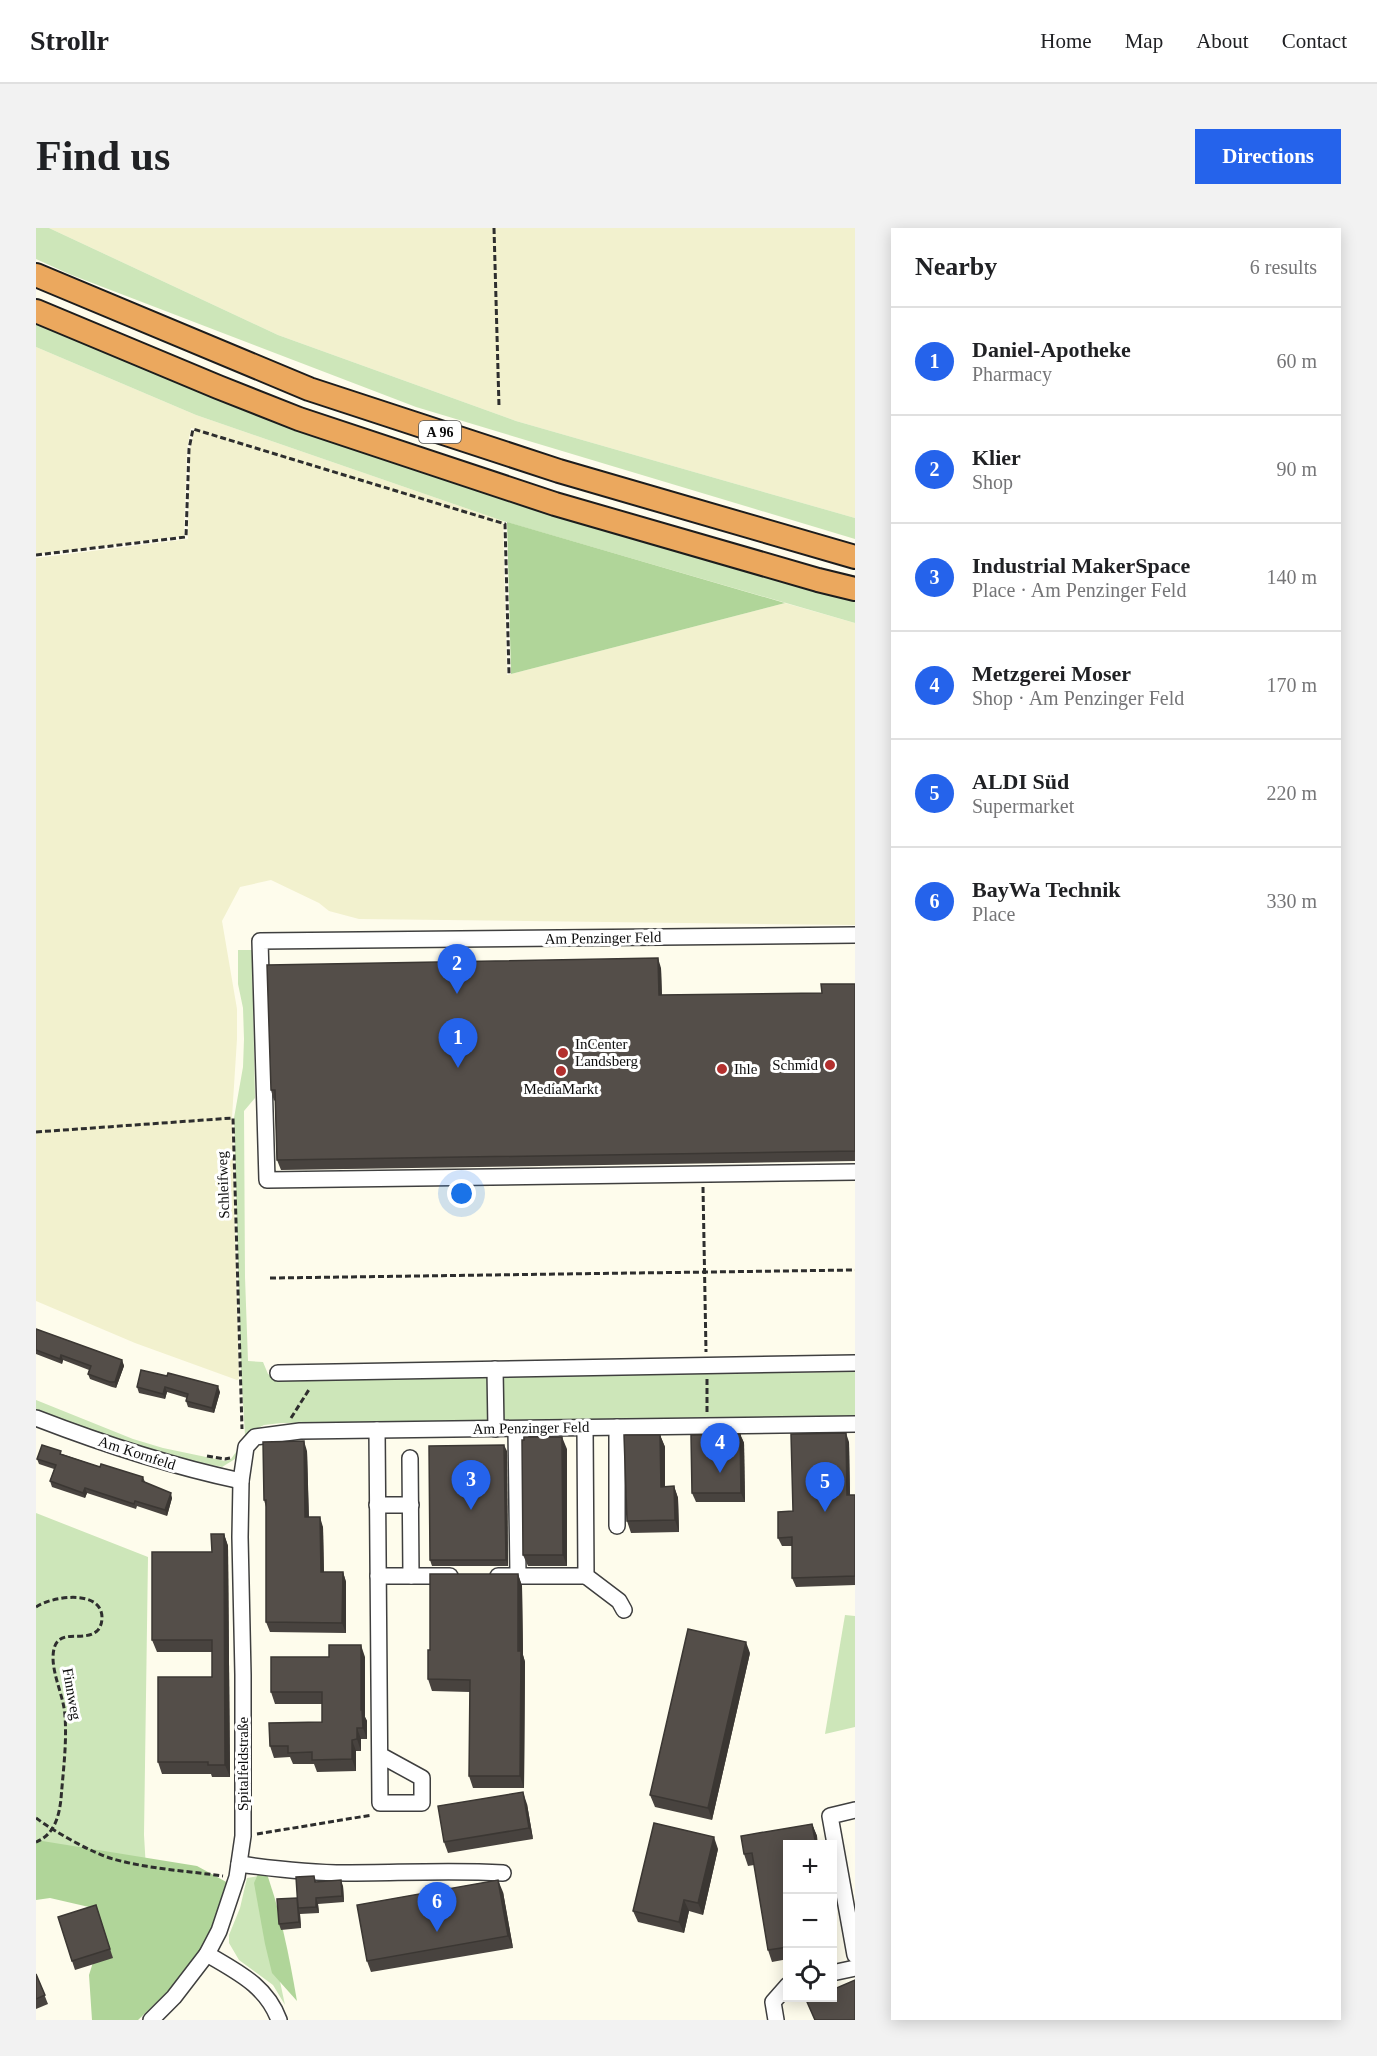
<!DOCTYPE html>
<meta charset="utf-8">
<style>
body{margin:0;font-family:Georgia,serif;background:#f2f2f2;color:#202124}
.controls{position:absolute;right:18px;bottom:18px;display:grid;overflow:hidden;border-radius:0px;box-shadow:0 3px 15px #0003}
.controls button{width:54px;height:54px;display:grid;place-items:center;padding:0;border:0;border-bottom:2px solid #e0e0e0;background:#fff;color:#202124;font:30px sans-serif}
.you{position:absolute;left:426px;top:966px;width:21px;height:21px;margin:-15px;border:4px solid #fff;border-radius:50%;background:#1a73e8;box-shadow:0 0 0 9px #1a73e833}
.badge{display:grid;place-items:center;width:39px;height:39px;border-radius:50%;background:#2563eb;color:#fff;font-size:20px;font-weight:700}
.pin{position:absolute;translate:-50% -50px;filter:drop-shadow(0 2px 3px #0008)}
.pin::after{content:'';position:absolute;top:32px;width:21px;height:18px;background:inherit;clip-path:polygon(0 0,100% 0,50% 100%)}
.list{margin:0;padding:0;list-style:none}
h2{display:flex;justify-content:space-between;align-items:center;height:78px;margin:0;padding:0 24px;font-size:26px}
h2 small{font-size:20px;font-weight:400;color:#757577}
.list li{display:grid;grid-template-columns:39px 1fr auto;gap:18px;align-items:center;box-sizing:border-box;height:108px;padding:0 24px;border-top:2px solid #e0e0e0}
.list b{display:block;font-size:22px;white-space:nowrap}
.list p{margin:0;font-size:20px;white-space:nowrap;color:#757577}
.list em{font-size:20px;font-style:normal;color:#757577}
.icon{flex:none;width:33px;height:33px;fill:none;stroke:currentColor;stroke-width:2;stroke-linecap:round;stroke-linejoin:round}
.map{position:relative;flex:none;width:819px;height:1792px;overflow:hidden;border-radius:0px}
header{display:flex;align-items:center;gap:36px;box-sizing:border-box;height:84px;padding:0 30px;background:#fff;border-bottom:2px solid #e0e0e0}
header strong{font-size:28px}
nav{display:flex;gap:33px;margin-inline-start:auto;font-size:21px}
.intro{display:flex;align-items:center;justify-content:space-between;box-sizing:border-box;height:144px;padding:0 36px}
h1{margin:0;font-size:42px}
.button{padding:15px 27px;border-radius:0px;background:#2563eb;color:#fff;font-size:21px;font-weight:700}
main{display:flex;gap:36px;padding:0 36px}
aside{flex:1;background:#fff;border-radius:0px;box-shadow:0 3px 15px #0003}
.map>svg:first-child{display:block}
.farmland{fill:#f2f1ce}
.green{fill:#cde6b9}
.forest{fill:#b0d599}
.lines{fill:none;stroke-linecap:round;stroke-linejoin:round}
.minor-casing{stroke:#3f3f3f;stroke-width:18}
.highway-casing{stroke:#1d1d1d;stroke-width:26}
.path{stroke:#2e2e2e;stroke-width:3;stroke-dasharray:6 3;stroke-linecap:butt}
.minor{stroke:#fff;stroke-width:15}
.highway{stroke:#eba85e;stroke-width:22}
.wall{fill:#48433f}
.shaded-wall{fill:#3b3733}
.building{fill:#544e49;stroke:#3b3733;stroke-width:1.5}
.poi-dot{fill:#b3302e;stroke:#fff;stroke-width:2}
.labels{text-anchor:middle;stroke-width:6;stroke-linejoin:round;paint-order:stroke}
.shield{fill:#fff;stroke:#555;stroke-width:1.5}
.shield-label{font-size:14px;font-weight:bold;fill:#0c0c0c}
.street-label{font-size:15px;fill:#0c0c0c;stroke:#fff}
.poi-label{font-size:15px;fill:#0c0c0c;stroke:#fff;text-anchor:start}
</style>
<header>
<strong>Strollr</strong>
<nav><a>Home</a><a>Map</a><a>About</a><a>Contact</a></nav>
</header>
<div class="intro"><h1>Find us</h1><a class="button">Directions</a></div>
<main>
<div class="map">
<svg width="819" height="1792" viewBox="0 0 819 1792">
<rect width="100%" height="100%" fill="#fefcec"/>
<g class="farmland">
<path d="M13 0H819V290L480 193 242 107Z"/>
<path d="M0 119 160 187 467 293 471 447 749 375 819 395V697L323 691 293 683 283 675 235 652 204 659 186 693 201 781V811L196 889 203 1151 201 1152 99 1115 0 1073V330L152 311 154 221 159 201 155 200 151 221 148 308 0 326Z"/>
</g>
<g class="green">
<path d="M0 0H13L242 107 480 193 819 290V311L380 179 33 46 0 31Z"/>
<path d="M0 92 819 369V395L467 293 160 187 0 119Z"/>
<path d="M202 722H216L219 870 208 883 209 1049 212 1133 227 1134 232 1146 238 1149 444 1148 450 1149 452 1154V1193L245 1195 228 1197 209 1207 205 1143 198 890 207 839 208 811 207 780 202 756Z"/>
<path d="M819 1144V1188L467 1193V1151L474 1148Z"/>
<path d="M0 1172 97 1211 127 1220 189 1233 195 1231 205 1217 207 1218 199 1231 186 1239C122 1228 61 1205 0 1184Z"/>
<path d="M0 1285 112 1329 108 1607 110 1641 0 1626Z"/>
<path d="M809 1387 819 1388V1499L789 1506Z"/>
<path d="M223 1648V1655L249 1777 237 1757 203 1732 193 1715V1707L204 1680 211 1650Z"/>
</g>
<g class="forest">
<path d="M471 294 749 375 475 446Z"/>
<path d="M0 1612 161 1638 194 1656 183 1692 150 1746 102 1792H56L53 1747 64 1712 53 1679 14 1670 0 1672Z"/>
<path d="M227 1635C244 1680 253 1727 261 1773L236 1745 229 1716 218 1655Z"/>
</g>
<g class="lines">
<g class="minor-casing">
<g id="minor">
<path d="M819 707 224 713 231 952 819 944"/>
<path d="M459 1141 460 1201"/>
<path d="M242 1145 819 1135"/>
<path d="M0 1190C67 1216 135 1238 205 1253"/>
<path d="M581 1199V1298"/>
<path d="M549 1200 550 1348 583 1373 588 1382"/>
<path d="M480 1201 482 1348"/>
<path d="M341 1202C342 1326 343 1451 344 1575H386V1550L344 1527"/>
<path d="M374 1230 375 1348"/>
<path d="M341 1277H375"/>
<path d="M342 1348H414"/>
<path d="M462 1348H550"/>
<path d="M819 1582 794 1588 819 1727"/>
<path d="M203 1636C239 1641 274 1645 310 1645 362 1645 414 1642 467 1645"/>
<path d="M171 1726C201 1744 230 1757 243 1792"/>
<path d="M796 1745 819 1740"/>
<path d="M115 1792 138 1769 171 1726 183 1703 201 1649 207 1608V1447L204 1309 205 1253 210 1219 219 1209 264 1203 819 1196"/>
<path d="M740 1792 737 1774 752 1757"/>
</g>
</g>
<g class="highway-casing">
<g id="highway">
<path d="M0 47 273 161 523 243 819 329"/>
<path d="M0 83 182 159 263 191 519 276 782 352 819 361"/>
</g>
</g>
<g class="path">
<path d="M458 0 463 178"/>
<path d="M0 327 150 309 153 221 157 201 469 296 473 446"/>
<path d="M0 904 197 890 206 1201"/>
<path d="M667 959 670 1124"/>
<path d="M234 1050 819 1042"/>
<path d="M671 1151V1184"/>
<path d="M255 1190 274 1160"/>
<path d="M171 1228 189 1231 194 1230"/>
<path d="M0 1379C16 1368 65 1361 66 1389 66 1394 65 1398 62 1402 48 1417 18 1395 17 1429 17 1449 28 1469 29 1488 31 1516 27 1544 25 1571 23 1589 18 1607 0 1614"/>
<path d="M0 1590C19 1604 56 1625 77 1631 113 1641 151 1643 187 1648"/>
<path d="M221 1606 336 1587"/>
</g>
<use href="#minor" class="minor"/>
<use href="#highway" class="highway"/>
</g>
<g class="wall">
<path d="M625 740 626 767 786 765 819 756V933L245 942 241 932 239 872 238 873 235 862Z"/>
<path d="M0 1101 86 1132 88 1138 80 1160 76 1159 54 1151 52 1146 53 1142 27 1132 26 1136 0 1126Z"/>
<path d="M105 1142 184 1164 178 1185 152 1179 150 1173 151 1170 131 1164 129 1171 103 1165 101 1159Z"/>
<path d="M704 1206 708 1215 709 1274H660L656 1265Z"/>
<path d="M624 1207 629 1219V1259L638 1258 642 1270 643 1304 595 1305 591 1293Z"/>
<path d="M813 1214 814 1267H819V1357L760 1359 756 1350V1318H746L742 1310 757 1283Z"/>
<path d="M531 1221V1338H492L487 1327Z"/>
<path d="M271 1223 273 1289 287 1299 288 1344H307L310 1354V1405L234 1404 230 1394V1279L228 1272Z"/>
<path d="M471 1223 472 1338H396L394 1332Z"/>
<path d="M26 1226 64 1239 107 1249 109 1254 136 1270 131 1288 101 1278 100 1281 51 1265 49 1270 16 1259 14 1253 18 1241 3 1236 1 1231Z"/>
<path d="M188 1306 192 1318 194 1549H176L175 1546H126L122 1534 176 1449V1424H121L116 1412Z"/>
<path d="M482 1346 486 1358 487 1427 489 1434 488 1560H437L433 1548 434 1464 396 1463 392 1451 394 1422Z"/>
<path d="M714 1425 676 1592 619 1579 614 1567Z"/>
<path d="M293 1429H329V1489L331 1493V1511H325V1523H320V1543L281 1544 278 1536H257L254 1529 238 1530 234 1518 286 1494V1476H239L235 1464Z"/>
<path d="M491 1576 497 1611 412 1625 408 1614Z"/>
<path d="M776 1596 781 1608 752 1617V1731L736 1734 732 1722 718 1637 712 1638 708 1626Z"/>
<path d="M682 1621 667 1687 653 1683 648 1705 602 1694 597 1683Z"/>
<path d="M278 1648 280 1654 307 1658 308 1674 282 1676 283 1685 264 1686 265 1700 245 1702 243 1696Z"/>
<path d="M467 1664 477 1720 335 1744 331 1733Z"/>
<path d="M60 1677 77 1730 39 1742 36 1733Z"/>
<path d="M796 1705 799 1723 796 1724Z"/>
<path d="M0 1746 12 1776 0 1781Z"/>
</g>
<g class="shaded-wall">
<path d="M622 730 625 740 626 777 623 767Z"/>
<path d="M25 1127 27 1132 26 1136 24 1131Z"/>
<path d="M86 1132 88 1138 80 1160 79 1154Z"/>
<path d="M182 1158 184 1164 178 1185 176 1180Z"/>
<path d="M129 1159 131 1164 129 1171 127 1166Z"/>
<path d="M810 1205 813 1214 814 1276 811 1267Z"/>
<path d="M704 1206 708 1215 709 1274 705 1265Z"/>
<path d="M624 1207 629 1219V1270L625 1259Z"/>
<path d="M526 1209 531 1221V1338L527 1327Z"/>
<path d="M268 1213 271 1223 273 1299 269 1289Z"/>
<path d="M468 1217 471 1223 472 1338 470 1332Z"/>
<path d="M638 1258 642 1270 643 1304 639 1292Z"/>
<path d="M49 1260 51 1265 49 1270 47 1265Z"/>
<path d="M135 1265 136 1270 131 1288 129 1282Z"/>
<path d="M284 1289 287 1299 288 1354 285 1344Z"/>
<path d="M188 1306 192 1318 194 1549 189 1537Z"/>
<path d="M307 1344 310 1354V1405L306 1395Z"/>
<path d="M482 1346 486 1358 487 1427 489 1434 488 1560 484 1548Z"/>
<path d="M710 1414 714 1425 676 1592 672 1580Z"/>
<path d="M325 1417 329 1429V1489L331 1493V1511L327 1500 325 1482Z"/>
<path d="M321 1500 325 1511V1523L321 1511Z"/>
<path d="M316 1512 320 1523V1543L316 1531Z"/>
<path d="M487 1564 491 1576 497 1611 493 1600Z"/>
<path d="M776 1596 781 1608 782 1617H780Z"/>
<path d="M678 1609 682 1621 667 1687 662 1675Z"/>
<path d="M305 1652 307 1658 308 1674 306 1668Z"/>
<path d="M462 1652 467 1664 477 1720 472 1708Z"/>
<path d="M261 1670 262 1680 264 1686 265 1700 263 1694Z"/>
<path d="M280 1670 282 1676 283 1685 280 1679Z"/>
<path d="M648 1672 653 1683 648 1705 643 1694Z"/>
<path d="M796 1705 799 1723 796 1715Z"/>
</g>
<g class="building">
<path d="M622 730 623 767 786 765 785 756H819V923L241 932 239 862H235L231 737Z"/>
<path d="M0 1101 86 1132 79 1154H74L52 1146 55 1138 25 1127 24 1131 0 1122Z"/>
<path d="M105 1142 131 1148 132 1145 182 1158 176 1180 150 1173 152 1166 129 1159 127 1166 101 1159Z"/>
<path d="M810 1205 811 1267H819V1348L756 1350V1309L742 1310V1284L757 1283 755 1206Z"/>
<path d="M704 1206 705 1265H656L655 1207Z"/>
<path d="M588 1207H624L625 1259 638 1258 639 1292 591 1293Z"/>
<path d="M488 1209H526L527 1327H487L486 1212H488Z"/>
<path d="M268 1213 269 1289H284L285 1344H307L306 1395 230 1394V1272H228L227 1214Z"/>
<path d="M6 1217 25 1223 24 1226 64 1239 65 1236 107 1249 106 1253 135 1265 129 1282 99 1273 98 1276 49 1260 47 1265 14 1253 20 1237 1 1231Z"/>
<path d="M468 1217 470 1332H394L393 1218Z"/>
<path d="M175 1306H188L189 1537H172V1534H122V1449H176V1412H116V1324H176Z"/>
<path d="M394 1346H482V1423H485L484 1548H433L434 1452 392 1451V1422H394Z"/>
<path d="M652 1401 710 1414 672 1580 614 1567Z"/>
<path d="M293 1417H325V1482H326L327 1500H321V1511L316 1512V1531L276 1532V1524L252 1525V1518H234L233 1495 286 1494V1464H235V1429H293Z"/>
<path d="M487 1564 493 1600 408 1614 402 1578Z"/>
<path d="M618 1595 678 1609 662 1675 648 1672 643 1694 597 1683Z"/>
<path d="M776 1596 780 1617H752V1719L732 1722 716 1625 708 1626 705 1608Z"/>
<path d="M278 1648 279 1654 305 1652 306 1668 280 1670V1679L262 1680 260 1649Z"/>
<path d="M462 1652 472 1708 331 1733 321 1677Z"/>
<path d="M261 1670 263 1694 243 1696 241 1671Z"/>
<path d="M60 1677 74 1721 36 1733 22 1689Z"/>
<path d="M0 1746 9 1767 0 1771Z"/>
<path d="M819 1752V1792H779L771 1774 780 1770H796V1762Z"/>
</g>
<g class="poi-dot">
<circle cx="527" cy="825" r="6"/>
<circle cx="794" cy="837" r="6"/>
<circle cx="686" cy="841" r="6"/>
<circle cx="525" cy="843" r="6"/>
</g>
<g class="labels">
<rect class="shield" x="383" y="193" width="42" height="22" rx="4.5"/>
<g class="shield-label">
<text x="404" y="209">A 96</text>
</g>
<g class="street-label">
<text transform="translate(567 710) rotate(-1)" y="5">Am Penzinger Feld</text>
<text transform="translate(187 957) rotate(-92)" y="5">Schleifweg</text>
<text transform="translate(495 1200) rotate(-1)" y="5">Am Penzinger Feld</text>
<text transform="translate(101 1225) rotate(18)" y="5">Am Kornfeld</text>
<text transform="translate(36 1466) rotate(80)" y="5">Finnweg</text>
<text transform="translate(207 1536) rotate(-90)" y="5">Spitalfeldstraße</text>
</g>
<g class="poi-label">
<text x="539" y="821">InCenter<tspan x="539" dy="17">Landsberg</tspan></text>
<text x="782" y="842" text-anchor="end">Schmid</text>
<text x="698" y="846">Ihle</text>
<text x="525" y="866" text-anchor="middle">MediaMarkt</text>
</g>
</g>
</svg>
<div class="controls">
<button>+</button>
<button>−</button>
<button><svg class="icon" aria-label="locate" viewBox="0 0 24 24"><circle cx="12" cy="12" r="6"/><path d="M12 2v4M12 18v4M2 12h4M18 12h4"/></svg></button>
</div>
<div class="you"></div>
<div class="pin badge" style="left:422px;top:840px">1</div>
<div class="pin badge" style="left:421px;top:766px">2</div>
<div class="pin badge" style="left:435px;top:1282px">3</div>
<div class="pin badge" style="left:684px;top:1245px">4</div>
<div class="pin badge" style="left:789px;top:1284px">5</div>
<div class="pin badge" style="left:401px;top:1704px">6</div>
</div>
<aside>
<h2>Nearby<small>6 results</small></h2>
<ul class="list">
<li><span class="badge">1</span><div><b>Daniel-Apotheke</b><p>Pharmacy</p></div><em>60 m</em></li>
<li><span class="badge">2</span><div><b>Klier</b><p>Shop</p></div><em>90 m</em></li>
<li><span class="badge">3</span><div><b>Industrial MakerSpace</b><p>Place · Am Penzinger Feld</p></div><em>140 m</em></li>
<li><span class="badge">4</span><div><b>Metzgerei Moser</b><p>Shop · Am Penzinger Feld</p></div><em>170 m</em></li>
<li><span class="badge">5</span><div><b>ALDI Süd</b><p>Supermarket</p></div><em>220 m</em></li>
<li><span class="badge">6</span><div><b>BayWa Technik</b><p>Place</p></div><em>330 m</em></li>
</ul>
</aside>
</main>
